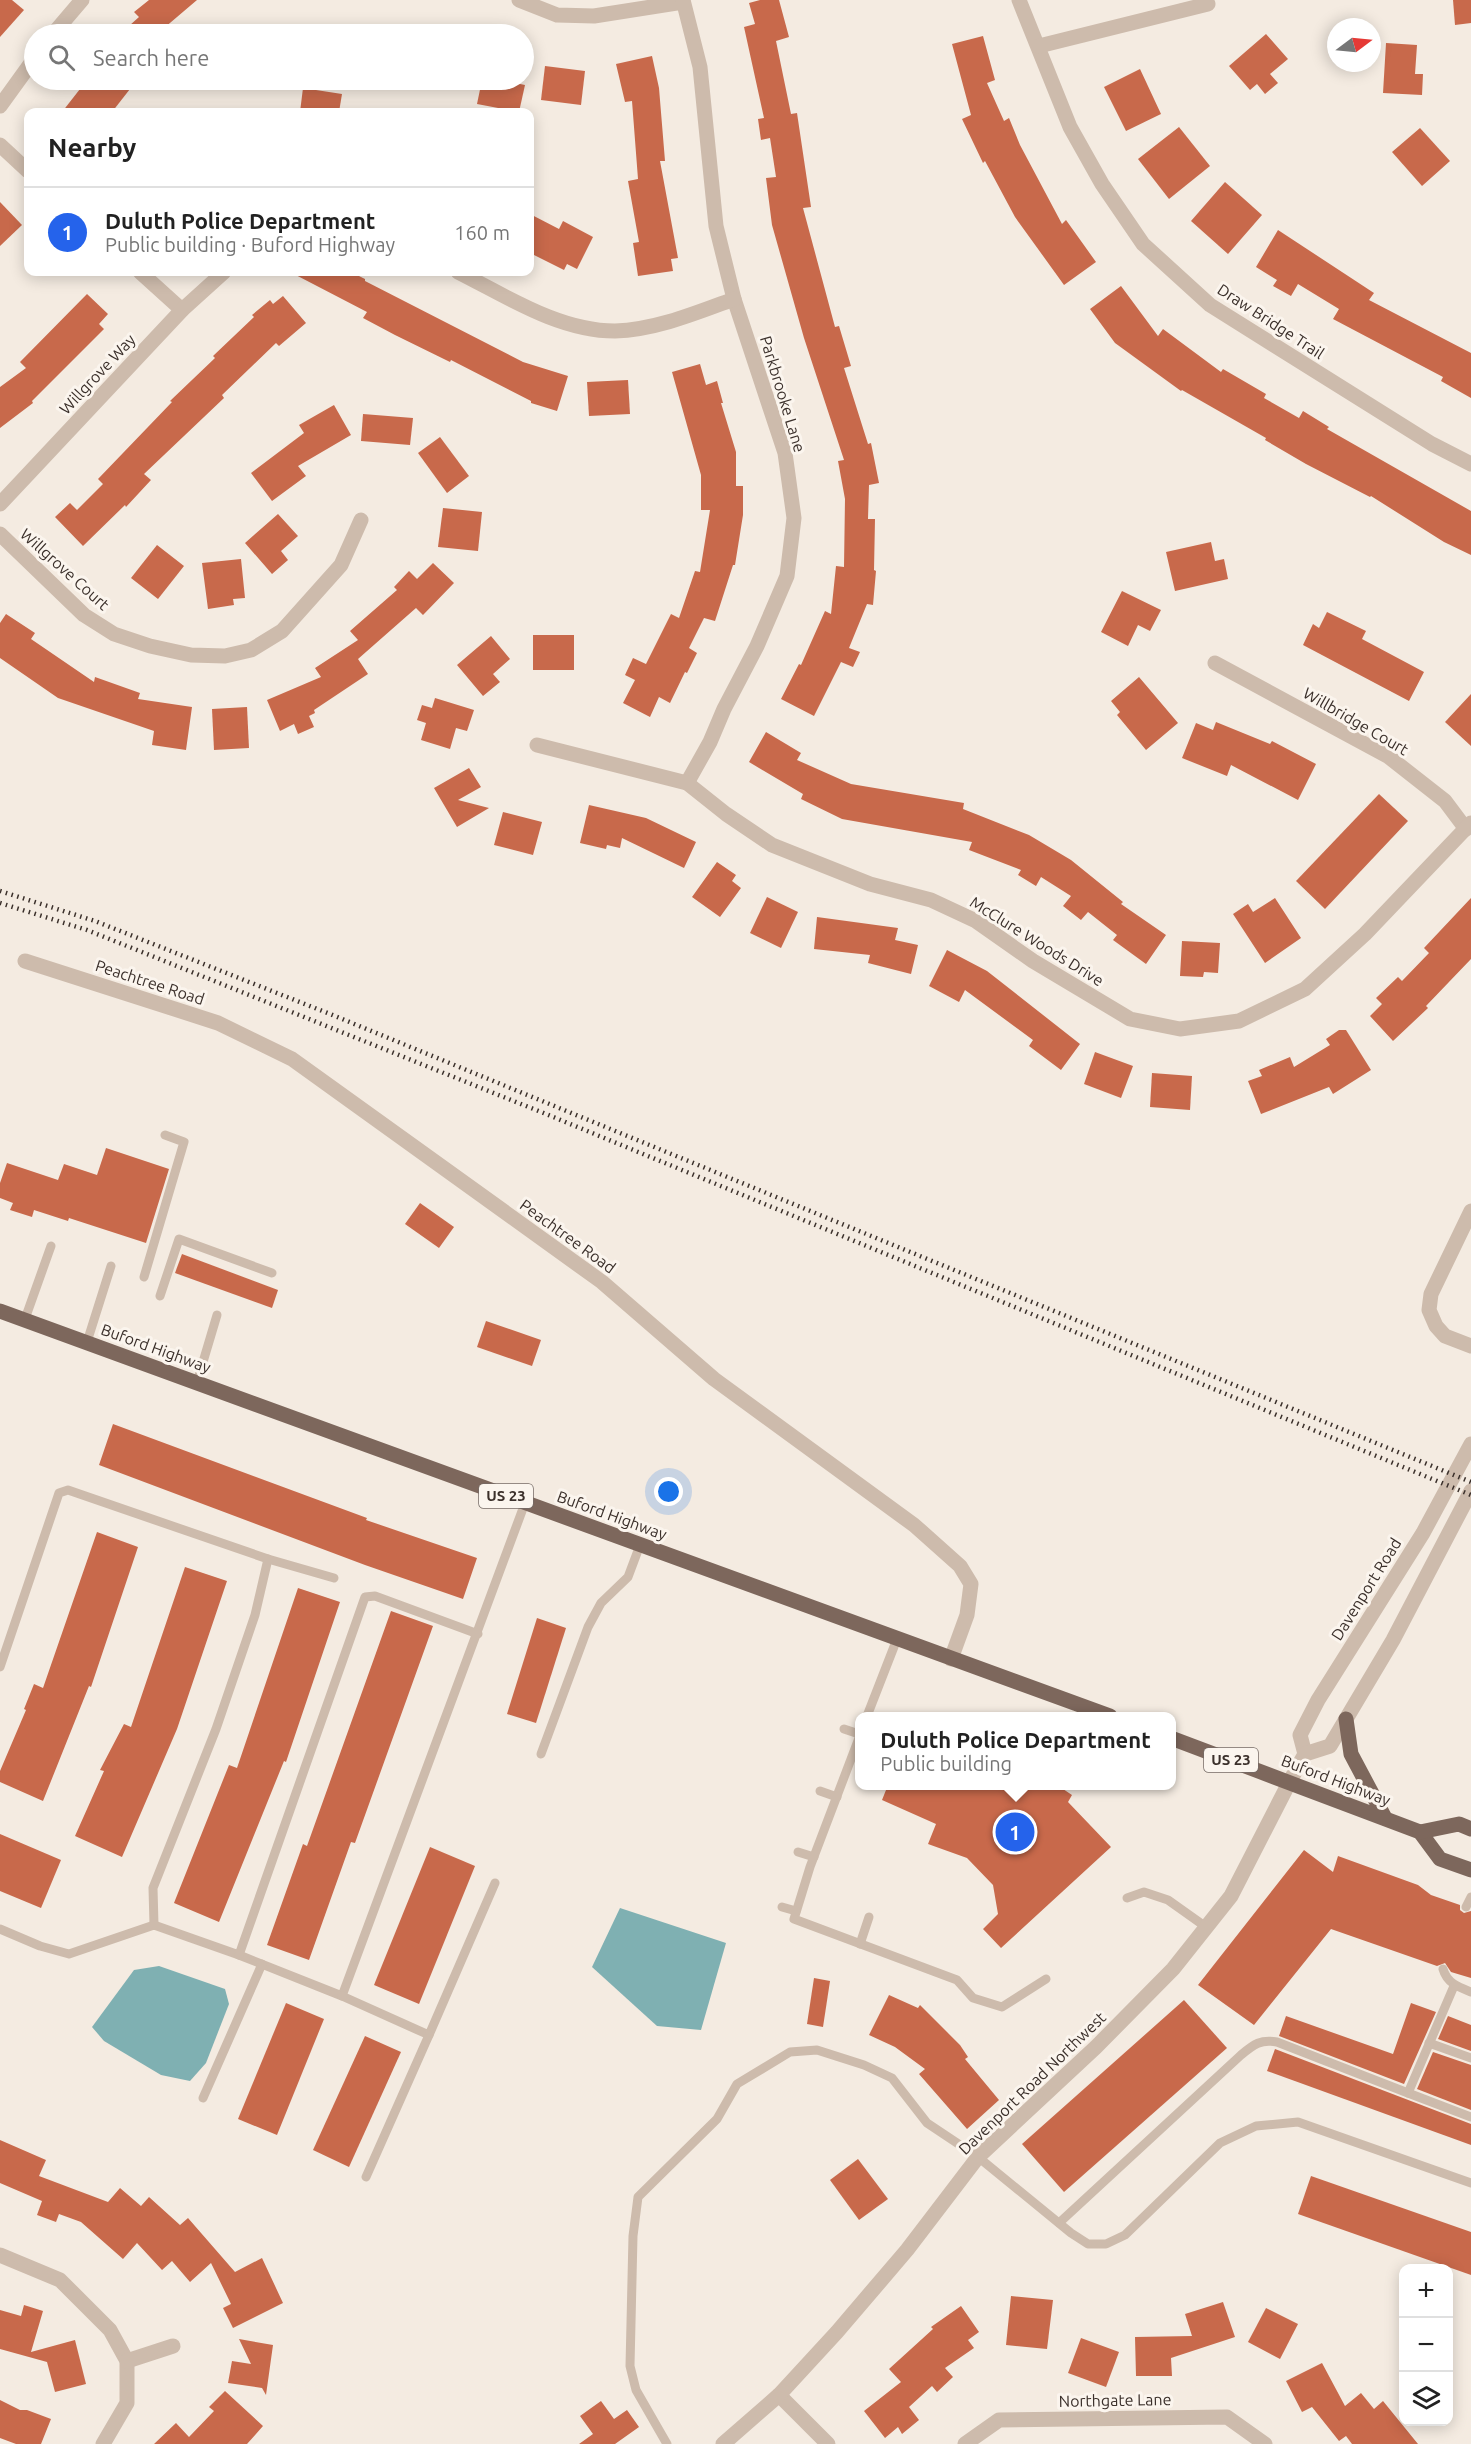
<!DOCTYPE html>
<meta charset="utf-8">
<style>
body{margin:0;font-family:Ubuntu,sans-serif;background:#f6f6f6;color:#222}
.controls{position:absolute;right:18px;bottom:18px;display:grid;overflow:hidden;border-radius:12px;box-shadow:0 3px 15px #0003}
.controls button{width:54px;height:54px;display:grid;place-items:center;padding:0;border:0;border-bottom:2px solid #e0e0e0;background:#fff;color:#222;font:30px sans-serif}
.compass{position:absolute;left:1327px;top:18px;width:54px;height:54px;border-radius:50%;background:#fff;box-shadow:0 3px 15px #0003;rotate:74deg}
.you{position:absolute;left:669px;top:1492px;width:21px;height:21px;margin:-15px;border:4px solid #fff;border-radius:50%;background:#1a73e8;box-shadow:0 0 0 9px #1a73e833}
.badge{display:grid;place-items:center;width:39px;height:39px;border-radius:50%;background:#2563eb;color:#fff;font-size:20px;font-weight:700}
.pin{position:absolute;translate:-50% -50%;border:3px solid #fff;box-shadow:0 2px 6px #0006}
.popup{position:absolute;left:855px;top:1712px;width:321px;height:78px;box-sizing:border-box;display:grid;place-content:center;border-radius:12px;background:#fff;filter:drop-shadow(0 2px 4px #0005);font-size:20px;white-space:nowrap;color:#767676}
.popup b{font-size:22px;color:#222}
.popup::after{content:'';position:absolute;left:50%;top:100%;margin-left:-12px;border:12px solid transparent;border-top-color:#fff}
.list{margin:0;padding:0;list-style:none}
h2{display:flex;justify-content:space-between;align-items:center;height:78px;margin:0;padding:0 24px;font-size:26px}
h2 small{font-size:20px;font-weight:400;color:#767676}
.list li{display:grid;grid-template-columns:39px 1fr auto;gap:18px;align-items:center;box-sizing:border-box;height:90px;padding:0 24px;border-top:2px solid #e0e0e0}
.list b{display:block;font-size:22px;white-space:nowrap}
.list p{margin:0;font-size:20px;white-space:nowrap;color:#767676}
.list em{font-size:20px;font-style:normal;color:#767676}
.icon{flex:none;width:33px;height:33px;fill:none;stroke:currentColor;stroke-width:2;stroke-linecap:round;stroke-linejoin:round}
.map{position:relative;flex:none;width:1471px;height:2444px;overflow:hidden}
.search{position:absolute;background:#fff;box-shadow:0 3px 15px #0003;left:24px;top:24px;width:510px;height:66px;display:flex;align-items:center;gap:15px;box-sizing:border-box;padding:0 21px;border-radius:33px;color:#767676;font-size:22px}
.panel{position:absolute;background:#fff;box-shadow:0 3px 15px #0003;left:24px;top:108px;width:510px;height:168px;border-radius:12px}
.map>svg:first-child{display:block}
.water{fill:#7fb0b2}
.building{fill:#c8694b}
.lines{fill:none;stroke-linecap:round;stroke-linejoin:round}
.service{stroke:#cdbbac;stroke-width:9}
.minor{stroke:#cdbbac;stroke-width:15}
.tertiary{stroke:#cdbbac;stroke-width:15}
.primary{stroke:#7d675c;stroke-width:15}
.rail{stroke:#3b302b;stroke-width:4.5;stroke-dasharray:1.5 4.5;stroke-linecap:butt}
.labels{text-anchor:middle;stroke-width:6;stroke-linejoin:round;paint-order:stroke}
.shield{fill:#fbf5ee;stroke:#756b66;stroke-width:1.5}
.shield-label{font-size:15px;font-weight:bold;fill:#3b302b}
.street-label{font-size:16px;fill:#3b302b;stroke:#fbf5ee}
</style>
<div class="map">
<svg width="1471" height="2444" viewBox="0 0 1471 2444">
<rect width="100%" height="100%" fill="#f4ebe1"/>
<g class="water">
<path d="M620 1908 726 1943 701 2030 657 2026 592 1967Z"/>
<path d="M159 1966 225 1989 229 2004 206 2063 190 2081 161 2075 104 2041 92 2027 134 1970Z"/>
</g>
<g class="building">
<path d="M0 0H12L24 10 0 37Z"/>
<path d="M149 0H197L157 34H120L139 17 134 12Z"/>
<path d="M760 0H779L789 37 776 41 791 114 797 113 811 207 803 208 835 327 839 326 851 366 844 368 868 444 871 443 879 483 869 485 868 519H875L874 570 876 571 873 605 867 604 849 648 860 652 853 667 841 662 814 716 781 699 799 664 801 665 825 611 831 614 836 566 844 567 845 499 838 461 844 460 804 338 772 225 766 178 776 177 770 138 761 140 758 119 764 118 744 27 755 24 749 3Z"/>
<path d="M1453 0H1471V23L1455 25Z"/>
<path d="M1266 34 1288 59 1270 74 1278 83 1265 94 1257 84 1250 90 1229 66Z"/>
<path d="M983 36 995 80 987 83 1004 121 1009 118 1020 145 1062 224 1066 220 1096 262 1064 285 1015 217 985 161 983 163 962 119 971 115 952 44Z"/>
<path d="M1386 43 1417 45 1415 74H1423L1422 95 1383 93Z"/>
<path d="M652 56 659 88 665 161H660L678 258 671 259 673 271 638 276 633 243 639 242 628 181 638 179 632 101 625 102 616 64Z"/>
<path d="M545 66 585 71 581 105 541 100Z"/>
<path d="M1140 69 1161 114 1126 131 1104 87Z"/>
<path d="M87 80H137L112 112H62Z"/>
<path d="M482 80H500L525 85 519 112 477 104Z"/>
<path d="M303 88 342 94 339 112H300Z"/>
<path d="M1179 127 1210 166 1169 199 1138 159Z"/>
<path d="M1420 128 1450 161 1422 186 1392 152Z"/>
<path d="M1225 182 1262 215 1228 254 1191 221Z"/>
<path d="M0 202 22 225 0 246Z"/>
<path d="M530 214 559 229 563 221 593 237 577 269 567 264 564 270 530 253Z"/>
<path d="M1278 230 1374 293 1369 300 1471 353V398L1441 381 1443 377 1333 319 1339 309 1298 284 1291 296 1273 286 1277 280 1256 267Z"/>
<path d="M290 272H351L365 279V281L523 362 568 376 557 411 531 403V401L451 360 450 362 395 335 363 318 367 312Z"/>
<path d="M1121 286 1158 336 1163 329 1221 372 1223 369 1266 394 1264 398 1299 418 1303 411 1329 427 1327 429 1471 511V555L1444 542 1371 496 1370 497 1306 464 1265 440 1266 438 1182 390 1181 391 1115 343 1090 309Z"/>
<path d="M87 294 108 314 99 324 104 329 32 401 33 403 0 428V387L26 368 20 362Z"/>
<path d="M283 296 306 323 279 346 276 343 222 395 224 398 144 474 151 480 126 507 125 505 83 546 55 517 70 503 77 510 103 484 98 479 172 402 170 401 215 358 213 356 254 317 252 315 270 300 273 304Z"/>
<path d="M700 364 706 385 717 381 723 403H721L736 452V486H743V515L735 565H733L715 621 704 618 689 648 697 653 687 673 685 672 670 703 659 697 650 717 623 703 635 680 625 675 633 658 646 664 671 614 679 618 695 571 700 572 710 510H701V475L672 372Z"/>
<path d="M628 380 630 414 589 416 587 382Z"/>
<path d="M334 405 351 435 298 466 306 476 272 501 251 473 304 433 299 425Z"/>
<path d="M363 414 413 418 410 445 361 441Z"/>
<path d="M440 437 469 476 447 493 418 453Z"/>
<path d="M443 508 482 512 478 551 438 547Z"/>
<path d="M278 514 298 536 281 551 288 560 272 574 245 543Z"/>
<path d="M1211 542 1215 561 1224 559 1228 579 1175 591 1166 552Z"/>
<path d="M157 545 184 566 158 599 131 578Z"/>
<path d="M241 559 245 598 233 599 234 605 208 609 202 563Z"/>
<path d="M433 563 454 583 423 615 416 608 358 659 368 674 314 710 315 713 309 716 314 727 298 734 294 724 280 731 267 700 321 677 315 668 358 640 350 631 397 590 394 587 409 571 417 579Z"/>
<path d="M1122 591 1161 610 1150 631 1138 625 1128 646 1101 632Z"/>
<path d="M1327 612 1366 631 1362 639 1424 672 1409 701 1303 645 1313 624 1319 628Z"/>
<path d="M6 614 35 633 31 639 94 682 95 677 140 693 138 699 192 707 186 750 152 745 154 731 58 698 0 658V623Z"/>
<rect x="533" y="635" width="41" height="35"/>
<path d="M491 636 510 659 493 674 500 682 483 696 457 665Z"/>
<path d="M1139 677 1178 723 1146 750 1117 715 1120 712 1111 701Z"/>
<path d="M1471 694V746L1445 722Z"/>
<path d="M435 698 474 710 467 731 456 728 450 749 421 740 426 723 417 720 422 705 432 708Z"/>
<path d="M247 707 249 748 214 750 212 709Z"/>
<path d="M1216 722 1270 744 1272 741 1316 764 1298 800 1231 765 1227 776 1182 758 1196 723 1213 730Z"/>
<path d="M766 732 801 753 797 760 851 784 964 803 963 809 1029 835 1071 860 1123 902 1121 904 1166 935 1146 964 1113 940 1117 935 1088 912 1081 920 1063 906 1071 896 1041 877 1036 886 1018 875 1021 870 969 850 972 842 842 819 801 799 803 794 749 762Z"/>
<path d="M469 768 481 787 458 800 489 808 457 827 434 788Z"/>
<path d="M1379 794 1408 821 1325 909 1296 881Z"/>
<path d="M589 805 646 818 696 842 684 868 622 838 620 848 607 845 606 849 580 843Z"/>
<path d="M503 812 542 822 533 855 494 845Z"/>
<path d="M717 862 736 875 732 881 741 888 720 917 692 897Z"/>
<path d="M767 897 798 912 781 948 750 933Z"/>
<path d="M1275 898 1301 938 1265 963 1233 914 1248 904 1253 912Z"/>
<path d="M1471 898V959L1426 1006 1428 1008 1393 1041 1370 1016 1382 1004 1376 998 1398 977 1402 981 1429 953 1424 948Z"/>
<path d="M817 917 898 928 895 940 918 945 911 974 868 963 870 955 814 949Z"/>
<path d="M1182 941 1220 943 1218 973 1204 972 1203 977 1180 976Z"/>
<path d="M947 950 987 971 1080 1044 1061 1070 1029 1046 1033 1040 965 990 959 1002 929 986Z"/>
<path d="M1339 1030H1346L1371 1070 1333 1094 1329 1087 1261 1114 1248 1081 1262 1076 1259 1070 1290 1057 1294 1067 1330 1045 1326 1039Z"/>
<path d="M1095 1052 1133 1066 1121 1098 1084 1084Z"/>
<path d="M1152 1073 1192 1076 1190 1110 1150 1107Z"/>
<path d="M106 1148 169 1169 146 1243 69 1218 68 1221 34 1210 32 1217 10 1210 13 1203 0 1198V1183L7 1163 58 1180 64 1164 97 1175Z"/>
<path d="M420 1203 454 1227 439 1248 405 1224Z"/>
<path d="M182 1254 278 1290 272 1308 175 1273Z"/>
<path d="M486 1321 541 1340 532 1366 477 1347Z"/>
<path d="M113 1424 367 1518 366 1520 477 1558 463 1599 365 1565 99 1465Z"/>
<path d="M97 1532 138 1547 91 1687 89 1686 43 1801 0 1782V1771L26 1710 24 1709 34 1684 43 1688Z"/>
<path d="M185 1567 227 1581 177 1729 122 1857 75 1836 104 1771 100 1770 124 1724 131 1727Z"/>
<path d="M298 1588 340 1602 286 1762 284 1761 219 1922 174 1903 229 1765 237 1768Z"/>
<path d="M391 1611 433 1626 355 1843 351 1842 309 1960 267 1945 303 1844 307 1846Z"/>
<path d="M537 1618 566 1628 536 1723 507 1714Z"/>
<path d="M888 1785H1057L1072 1795 1068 1802 1111 1847 1001 1948 983 1929 998 1914 993 1885 967 1858 928 1844 936 1824 882 1800Z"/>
<path d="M0 1834 61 1860 41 1908 0 1891Z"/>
<path d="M430 1847 475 1866 419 2004 374 1985Z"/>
<path d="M1304 1850 1333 1872 1338 1856 1418 1885 1431 1895 1460 1905V1910L1464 1913 1471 1911V1978L1451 1972 1445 1963 1437 1966 1331 1929 1254 2025 1198 1985Z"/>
<path d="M814 1978 830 1981 823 2027 807 2024Z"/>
<path d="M889 1995 918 2008 920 2005 960 2045 968 2057 965 2059 999 2100 967 2129 919 2074 925 2069 895 2047 869 2035Z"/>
<path d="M1184 2000 1227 2048 1064 2192 1022 2144Z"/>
<path d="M286 2003 324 2019 277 2135 238 2119Z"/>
<path d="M1411 2003 1436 2012 1404 2084 1279 2036 1286 2016 1393 2054Z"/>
<path d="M1448 2016 1471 2025V2051L1438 2039Z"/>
<path d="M365 2036 401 2052 349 2167 313 2150Z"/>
<path d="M1275 2049 1471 2124V2145L1267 2071Z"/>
<path d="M1433 2052 1471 2065V2110L1417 2089Z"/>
<path d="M0 2140 46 2160 39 2176 108 2202 120 2188 141 2206 149 2197 180 2225 188 2218 235 2272 262 2258 283 2303 233 2328 223 2308 231 2304 211 2263 190 2282 172 2261 162 2270 137 2243 123 2259 81 2222 59 2214 56 2222 37 2215 42 2201 0 2183Z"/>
<path d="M858 2159 888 2199 859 2220 830 2180Z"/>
<path d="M1311 2176 1471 2232V2275L1298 2214Z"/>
<path d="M1011 2296 1053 2300 1047 2349 1006 2345Z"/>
<path d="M1223 2302 1235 2337 1171 2358 1172 2376H1136L1135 2337 1192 2336 1185 2314Z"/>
<path d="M24 2305 43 2311 31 2352 75 2340 86 2384 55 2392 47 2362 0 2349V2310L21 2316Z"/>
<path d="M961 2306 979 2332 968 2340 974 2348 945 2368 953 2377 937 2392 932 2386 909 2407 919 2420 902 2434 898 2427 885 2438 864 2411 901 2382 889 2369 933 2329 931 2327Z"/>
<path d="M1266 2308 1298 2324 1280 2359 1248 2342Z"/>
<path d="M1081 2338 1119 2352 1106 2387 1068 2373Z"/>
<path d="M239 2339 273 2345 266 2395 262 2388 228 2383 232 2361 251 2364Z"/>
<path d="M1322 2363 1345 2406 1361 2393 1374 2409 1383 2401 1418 2444H1352L1346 2436 1339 2441 1312 2407 1302 2412 1286 2381Z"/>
<path d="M225 2391 263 2426 247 2444H154L176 2423 189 2437 214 2411 209 2407Z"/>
<path d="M0 2400 20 2410H27L51 2419 41 2444H16L0 2438Z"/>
<path d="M601 2401 614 2419 627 2410 639 2427 615 2444H579L593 2434 580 2416Z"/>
</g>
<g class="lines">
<g class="service">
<path d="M144 1277 184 1142 165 1135"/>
<path d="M160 1296 179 1239 272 1273"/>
<path d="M25 1319 51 1246"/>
<path d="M87 1342 111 1266"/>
<path d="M197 1382 217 1315"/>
<path d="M268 1559 334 1578"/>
<path d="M0 1667 59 1493 68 1490 268 1559 255 1615 216 1729 153 1888 154 1925"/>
<path d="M867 1716 897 1639"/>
<path d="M844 1729 859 1734"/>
<path d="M859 1738 810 1867 794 1919 957 1980 973 1998 1002 2007 1046 1979"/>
<path d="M541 1754 588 1627 601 1603 628 1577 640 1545"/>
<path d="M820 1791 837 1797"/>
<path d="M798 1852 814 1857"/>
<path d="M1127 1898 1144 1892 1168 1900 1206 1927"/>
<path d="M782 1907 796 1911"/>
<path d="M1466 1907 1471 1897"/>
<path d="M0 1929 40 1946 69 1954 154 1925 239 1955 342 1996 525 1503"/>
<path d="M860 1944 869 1917"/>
<path d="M239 1955 365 1597 375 1596 478 1634"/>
<path d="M1443 1969C1447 1983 1458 1987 1471 1992"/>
<path d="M1454 1986 1408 2093 1471 2117"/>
<path d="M342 1996 429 2035 495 1883"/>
<path d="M1429 2043 1471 2058"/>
<path d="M203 2098 262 1964"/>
<path d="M366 2177 429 2035"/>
<path d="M1059 2223 1241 2055C1254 2044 1261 2039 1277 2042L1408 2093"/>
<path d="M667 2444 636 2390 630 2366 633 2236 638 2197 717 2119 737 2084 790 2052 817 2050 864 2065 892 2078 927 2123 978 2157 1071 2233 1088 2244H1106L1125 2235 1220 2143 1256 2126 1298 2122 1471 2183"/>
</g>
<g class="minor">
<path d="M519 0 557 15 594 16 683 2"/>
<path d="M683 0 700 67 716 226 734 299 785 453 794 518 787 576 757 646 724 709 710 742 687 783"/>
<path d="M1019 0 1070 127 1102 184 1143 244 1210 305 1432 444 1471 464"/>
<path d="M53 34 82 0"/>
<path d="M1039 46 1208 4"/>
<path d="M0 106 34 59"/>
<path d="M0 145 28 171"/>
<path d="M140 272 182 310"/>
<path d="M458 272C506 296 559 331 615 331 655 330 696 313 734 299"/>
<path d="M0 504 182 310 224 272"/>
<path d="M0 534 84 615 114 634 150 646 191 655 225 656 251 650 282 631 341 565 361 520"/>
<path d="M1215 663 1389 757 1445 801 1466 829"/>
<path d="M537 745 687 783 726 814 772 845 870 884 931 900 976 921 1033 961 1130 1019 1180 1029 1239 1021 1305 989 1365 934 1471 823"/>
<path d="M25 961 218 1023 292 1059 602 1282 714 1379 914 1525 960 1566 971 1584 967 1615 951 1659"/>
<path d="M1471 1211 1431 1294 1429 1310 1436 1326 1445 1336 1471 1346"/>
<path d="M1305 1754 1300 1735 1318 1700 1423 1533 1471 1444"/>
<path d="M1290 1781 1305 1754 1330 1746 1393 1640 1471 1491"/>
<path d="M0 2255 60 2280 110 2330 127 2361V2403L103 2444"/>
<path d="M127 2361 173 2346"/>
<path d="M779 2395 828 2444"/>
<path d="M965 2444 999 2420 1227 2417 1265 2444"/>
</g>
<path class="tertiary" d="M723 2444 779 2395 837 2332 907 2250 978 2157 1096 2047 1173 1969 1231 1896 1290 1781"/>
<g class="primary">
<path d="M0 1311 1110 1716"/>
<path d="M1346 1719 1351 1754 1385 1818"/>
<path d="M1171 1738 1420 1832 1440 1859 1471 1870"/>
<path d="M1420 1832 1459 1824 1471 1829"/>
</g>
<g class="rail">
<path d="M0 891 95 921 330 1014 1471 1482"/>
<path d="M0 903 87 930 546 1114 1471 1495"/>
</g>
</g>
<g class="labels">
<g class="shield">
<rect x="479" y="1484" width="54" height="24" rx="4.5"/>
<rect x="1204" y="1748" width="54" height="24" rx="4.5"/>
</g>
<g class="shield-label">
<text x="506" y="1501">US 23</text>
<text x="1231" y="1765">US 23</text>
</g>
<g class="street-label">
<text transform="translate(1271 321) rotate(33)" y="6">Draw Bridge Trail</text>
<text transform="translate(97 374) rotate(-47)" y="6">Willgrove Way</text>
<text transform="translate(783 394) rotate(73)" y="6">Parkbrooke Lane</text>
<text transform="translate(65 569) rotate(42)" y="6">Willgrove Court</text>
<text transform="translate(1356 721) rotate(30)" y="6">Willbridge Court</text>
<text transform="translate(1037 941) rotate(32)" y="6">McClure Woods Drive</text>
<text transform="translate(150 982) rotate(18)" y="6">Peachtree Road</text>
<text transform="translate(568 1236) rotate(36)" y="6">Peachtree Road</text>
<text transform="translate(156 1348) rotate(20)" y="6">Buford Highway</text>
<text transform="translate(612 1515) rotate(20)" y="6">Buford Highway</text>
<text transform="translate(1366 1589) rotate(-58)" y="6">Davenport Road</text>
<text transform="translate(1336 1780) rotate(21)" y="6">Buford Highway</text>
<text transform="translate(1032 2083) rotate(-44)" y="6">Davenport Road Northwest</text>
<text transform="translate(1115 2400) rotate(-1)" y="6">Northgate Lane</text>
</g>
</g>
</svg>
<div class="controls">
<button>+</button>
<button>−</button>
<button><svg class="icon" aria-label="layers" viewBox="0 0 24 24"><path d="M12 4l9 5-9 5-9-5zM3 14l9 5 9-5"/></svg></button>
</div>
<svg class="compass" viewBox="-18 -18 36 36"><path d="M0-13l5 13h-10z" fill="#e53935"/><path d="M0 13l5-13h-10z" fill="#767676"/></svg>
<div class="you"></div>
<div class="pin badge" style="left:1015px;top:1832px">1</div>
<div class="popup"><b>Duluth Police Department</b>Public building</div>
<div class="search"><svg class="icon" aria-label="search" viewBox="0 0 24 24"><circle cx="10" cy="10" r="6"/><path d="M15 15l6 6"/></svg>Search here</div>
<section class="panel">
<h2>Nearby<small></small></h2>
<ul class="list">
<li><span class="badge">1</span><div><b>Duluth Police Department</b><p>Public building · Buford Highway</p></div><em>160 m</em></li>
</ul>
</section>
</div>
